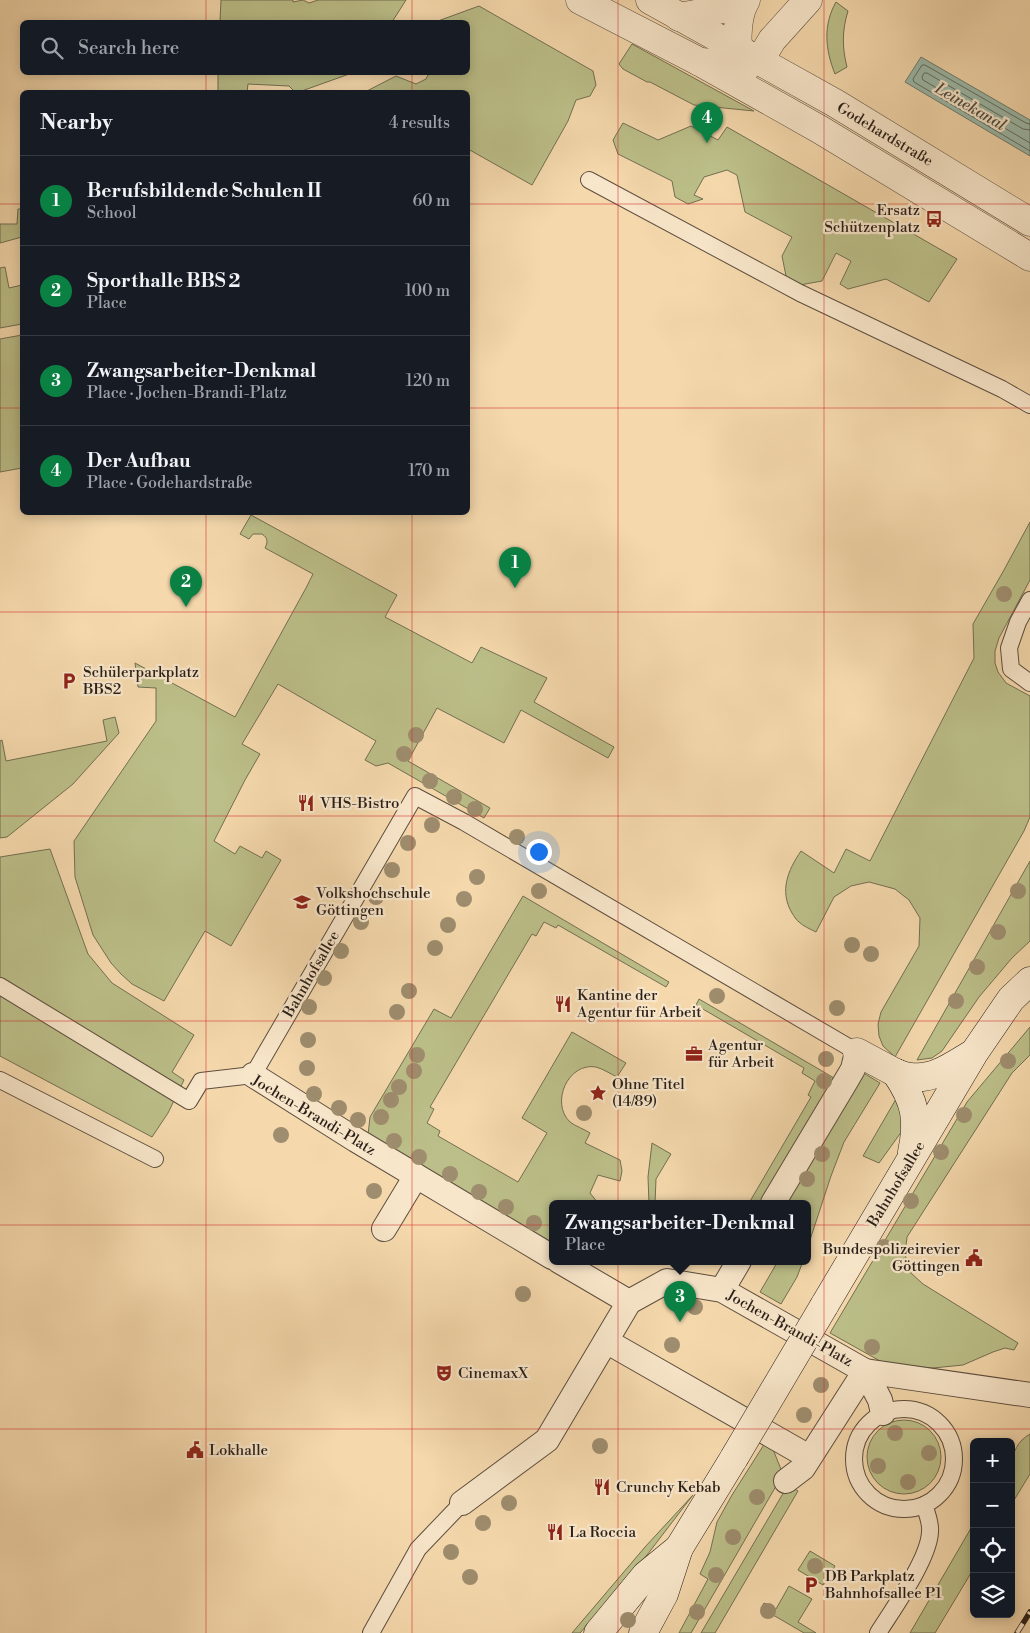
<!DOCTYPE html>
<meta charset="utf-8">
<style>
body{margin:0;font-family:"Libre Bodoni",serif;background:#20242c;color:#f1f3f6}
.controls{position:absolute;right:15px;bottom:15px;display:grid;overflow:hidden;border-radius:8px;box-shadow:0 2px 12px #0003}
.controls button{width:45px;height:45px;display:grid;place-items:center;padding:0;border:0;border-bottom:1px solid #363941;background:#171b24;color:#f1f3f6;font:25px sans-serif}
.you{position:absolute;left:538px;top:851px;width:18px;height:18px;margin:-12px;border:4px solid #fff;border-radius:50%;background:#1a73e8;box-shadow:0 0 0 8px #1a73e833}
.badge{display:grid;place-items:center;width:32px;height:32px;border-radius:50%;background:#0b8043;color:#fff;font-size:16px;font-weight:700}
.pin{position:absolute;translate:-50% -41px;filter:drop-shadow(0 1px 2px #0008)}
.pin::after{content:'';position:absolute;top:26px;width:18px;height:15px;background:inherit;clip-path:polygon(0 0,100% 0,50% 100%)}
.popup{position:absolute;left:549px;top:1200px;width:262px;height:65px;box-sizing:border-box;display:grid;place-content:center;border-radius:8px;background:#171b24;filter:drop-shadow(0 1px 4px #0005);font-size:16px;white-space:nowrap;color:#9ea1a6}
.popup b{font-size:19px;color:#f1f3f6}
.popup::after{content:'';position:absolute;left:50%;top:100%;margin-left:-10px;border:10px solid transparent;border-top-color:#171b24}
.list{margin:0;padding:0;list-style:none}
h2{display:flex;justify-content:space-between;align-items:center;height:65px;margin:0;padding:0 20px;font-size:21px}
h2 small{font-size:16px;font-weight:400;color:#9ea1a6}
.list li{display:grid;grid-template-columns:32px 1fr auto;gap:15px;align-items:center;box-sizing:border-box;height:90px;padding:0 20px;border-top:1px solid #363941}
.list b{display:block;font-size:19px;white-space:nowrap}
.list p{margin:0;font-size:16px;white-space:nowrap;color:#9ea1a6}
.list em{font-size:16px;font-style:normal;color:#9ea1a6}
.icon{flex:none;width:28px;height:28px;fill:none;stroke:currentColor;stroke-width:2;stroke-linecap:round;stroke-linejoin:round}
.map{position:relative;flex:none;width:1030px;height:1633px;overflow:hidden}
.search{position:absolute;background:#171b24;box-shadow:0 2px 12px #0003;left:20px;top:20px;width:450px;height:55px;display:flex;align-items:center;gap:12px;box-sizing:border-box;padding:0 18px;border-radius:8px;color:#9ea1a6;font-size:19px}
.panel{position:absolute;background:#171b24;box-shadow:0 2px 12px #0003;left:20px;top:90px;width:450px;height:425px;border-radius:8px}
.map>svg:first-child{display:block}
.green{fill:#bcbf89;stroke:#736f51}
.water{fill:#9cbaaa;stroke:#6e7c70}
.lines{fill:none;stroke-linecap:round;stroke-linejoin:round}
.shore{stroke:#636c62;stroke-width:1}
.service-casing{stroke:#5d4e3e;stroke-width:18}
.pedestrian-casing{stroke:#5d4e3e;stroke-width:26}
.minor-casing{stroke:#5d4e3e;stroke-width:29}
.tertiary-casing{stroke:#5d4e3e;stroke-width:29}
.secondary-casing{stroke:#2a1f19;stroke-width:29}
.service{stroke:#f8e6ca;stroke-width:16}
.pedestrian{stroke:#f8e6ca;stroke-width:24}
.minor{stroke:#f8e6ca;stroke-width:28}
.tertiary{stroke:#f8e6ca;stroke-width:28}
.secondary{stroke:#f8e6ca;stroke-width:28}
.rail-casing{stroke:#2a1f19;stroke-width:5.5}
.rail{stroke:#f8e6ca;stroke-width:4;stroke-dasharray:11;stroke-linecap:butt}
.secondary-bridge-casing{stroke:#2a1f19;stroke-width:29;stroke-linecap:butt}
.secondary-bridge{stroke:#f8e6ca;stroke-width:28}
.tree{fill:#9e8d6e}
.grid{fill:none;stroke:#d62828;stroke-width:1;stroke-opacity:0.55}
.labels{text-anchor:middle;stroke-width:4.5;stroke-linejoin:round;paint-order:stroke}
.street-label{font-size:15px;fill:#2a1f19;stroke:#f8e6ca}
.poi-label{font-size:15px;fill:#2a1f19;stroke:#f8e6ca;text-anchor:start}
.water-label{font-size:16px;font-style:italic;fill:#4c4e44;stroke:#f8e6ca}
</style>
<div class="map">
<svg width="1030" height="1633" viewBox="0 0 1030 1633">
<rect width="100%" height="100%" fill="#f5d9ad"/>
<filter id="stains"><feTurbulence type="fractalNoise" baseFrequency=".004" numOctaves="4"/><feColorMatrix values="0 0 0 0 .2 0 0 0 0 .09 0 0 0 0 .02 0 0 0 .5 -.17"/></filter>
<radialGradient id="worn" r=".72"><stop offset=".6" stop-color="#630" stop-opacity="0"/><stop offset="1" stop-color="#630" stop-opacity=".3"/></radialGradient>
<g class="green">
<path d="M221 0H293V2L303 0 309 3 318 0H406L392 22H220Z"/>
<path d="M836 2 848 11C842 30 842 48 847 67L835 74C825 49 823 25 836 2Z"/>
<path d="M479 6 593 71 596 85 590 96 576 100 568 121 532 185 468 149V92H365L396 76 416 84 426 79 429 73 468 72V22H436L438 21Z"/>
<path d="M632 44 754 111 694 105 650 82H647L623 69 619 64Z"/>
<path d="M218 73V72L352 73 299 92H295L289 86 248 84 247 92H218Z"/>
<path d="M623 123 658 140 691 126 718 140 727 127 957 259 929 302 886 279 848 289 840 284 851 261 836 253 822 281 800 285 786 276 782 256 792 237 745 212 737 175 727 170 704 177 694 195 703 199 688 204 675 197 672 181 618 154 613 140Z"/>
<path d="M18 209H22V237L0 243V224H17Z"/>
<path d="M5 267 9 288 22 285V324L0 328V268Z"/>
<path d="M22 335V468L0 472V339Z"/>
<path d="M251 515 397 595 385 617 472 663 481 647 547 678 534 702 614 747 608 758 521 710 504 743 437 708 408 761 490 808 484 818 388 763 376 766 365 760 376 741 278 684 242 744 260 754 245 780 214 841 235 854 240 846 262 858 266 851 281 860 231 946 205 931 164 1001 132 984 121 974 111 963 93 935 75 877 74 841 156 721V688L138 687 135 663 235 717 306 588 313 574 265 548C268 542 268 538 262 534H253L249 539 240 534Z"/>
<path d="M1030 522V580L999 638 995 651V663L998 672 1006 683 1030 696V817L1024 831 895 1057 883 1046 879 1036 878 1024 881 1012 919 946 920 918 909 900 895 889 869 882 851 886 834 897 816 932C810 929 803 926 799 922 796 920 794 916 792 913 779 891 788 870 801 851L834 873 846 849 870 861 974 658 973 624 1004 570Z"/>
<path d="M115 717 119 733 73 784 7 837 0 838V741L2 740 6 761 107 741 103 720Z"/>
<path d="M50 849 88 954 112 983 194 1035 172 1072 184 1080 168 1113 152 1137 0 1056V857Z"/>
<path d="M1030 861V941L1012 958 979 997 942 1051 932 1058 917 1060Z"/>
<path d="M523 896 669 982 666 987 558 925 556 928 544 922 536 936 532 934 430 1107 434 1109 427 1123 440 1131 438 1136 518 1182 547 1133 522 1118 572 1032 626 1063 617 1077C611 1074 603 1069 596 1067 568 1062 550 1103 570 1122 575 1126 584 1129 590 1133L585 1143 620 1160 622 1171 620 1181 598 1175 590 1193 598 1203H552V1243L368 1135 370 1117 434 1009 451 1018Z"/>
<path d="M699 999 834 1078 760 1203H749L811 1097 808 1095 815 1081 802 1073 804 1068 696 1005Z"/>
<path d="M1030 1027V1055L1012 1073 907 1237 905 1255 911 1273 923 1284 1018 1343 1014 1350 1005 1348 993 1352 963 1365 933 1368 899 1367 880 1361 830 1333 967 1102Z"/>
<path d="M862 1072 880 1083 844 1142 831 1176 808 1246V1203H785Z"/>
<path d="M896 1099 903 1112 902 1131 879 1163 863 1156Z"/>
<path d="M652 1143 671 1154 656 1179 655 1203H649L648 1177Z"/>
<path d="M778 1261H803L797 1277 781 1304 760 1292Z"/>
<circle cx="904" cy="1457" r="37"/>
<path d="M1030 1434V1474L1011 1505C1011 1480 1005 1448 1030 1434Z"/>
<path d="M765 1443 772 1447 783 1474 691 1633H679L708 1579 700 1574 710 1552 717 1522 732 1495Z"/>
<path d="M788 1485 798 1491 715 1633H701Z"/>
<path d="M693 1495 647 1555 580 1633H572L645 1547Z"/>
<path d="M974 1523V1568L935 1633H910Z"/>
<path d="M810 1551 835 1566 823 1585 798 1570Z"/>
<path d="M789 1586 812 1599 798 1622 816 1633H804L761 1608 764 1603 776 1609Z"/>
</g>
<path class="water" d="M921 57 1030 120V156L905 82Z"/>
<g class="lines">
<g class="shore">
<path d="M1030 124 1026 123 925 65H922L913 79 914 82 1030 151"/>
<path d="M1030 130 1023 129 927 73H924L922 77 923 80 1030 143"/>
</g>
<g class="service-casing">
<g id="service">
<path d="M589 180 800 293 1002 389 1030 405"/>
<path d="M1030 600 1018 622 1009 648 1011 669 1030 683"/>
<path d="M0 986 189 1101 201 1081 253 1075 415 796 464 822 857 1052"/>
<path d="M0 1080 155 1159"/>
<circle cx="904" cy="1459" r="50"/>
<path d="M371 1633 418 1549 462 1503"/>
<path d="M878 1633C893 1609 929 1559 930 1532 931 1523 927 1513 924 1505"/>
</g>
</g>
<g class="pedestrian-casing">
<g id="pedestrian">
<path d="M253 1075 356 1140 552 1257"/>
<path d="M773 1203 846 1081 853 1069 857 1052"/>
<path d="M384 1229 416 1176"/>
<path d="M559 1261 629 1302"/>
<path d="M722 1290 739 1261"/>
<path d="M606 1341 809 1457"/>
<path d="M883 1413 880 1400 865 1371 1030 1395"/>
<path d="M462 1503 547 1440 629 1302 667 1281 722 1290 865 1371 803 1468 786 1481"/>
</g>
</g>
<g class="minor-casing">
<g id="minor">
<path d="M679 17 723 9 737 0"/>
<path d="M700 62 743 65 760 60 772 40 808 0"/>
<path d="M745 69C734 54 736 16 746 0"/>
<path d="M857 1052 896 1073"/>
</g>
</g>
<g class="tertiary-casing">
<g id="tertiary">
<path d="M580 0 700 62 819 129 1030 257"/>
<path d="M650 0 835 103 1030 222"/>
</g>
</g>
<g class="secondary-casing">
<g id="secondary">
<path d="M896 1073C915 1101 919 1119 912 1152"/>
<path d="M896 1073C901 1075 907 1077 912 1077 934 1080 955 1064 972 1054"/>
<path d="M824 1306 974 1053 1011 999 1030 981"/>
<path d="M598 1633 646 1575 679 1548"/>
<path d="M643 1633 664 1594 679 1548 734 1458"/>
</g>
</g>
<use href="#service" class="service"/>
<use href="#pedestrian" class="pedestrian"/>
<use href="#minor" class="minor"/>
<use href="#tertiary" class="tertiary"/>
<use href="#secondary" class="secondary"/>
<g class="rail-casing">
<path id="rail" d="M1017 1633 1030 1612"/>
</g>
<use href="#rail" class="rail"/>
<g class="secondary-bridge-casing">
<path id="secondary-bridge" d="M734 1458 824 1306"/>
</g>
<use href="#secondary-bridge" class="secondary-bridge"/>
</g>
<g class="tree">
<circle cx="1004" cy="594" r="8"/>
<circle cx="416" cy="735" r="8"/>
<circle cx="404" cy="754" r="8"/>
<circle cx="430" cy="781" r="8"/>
<circle cx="454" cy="797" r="8"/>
<circle cx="475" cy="809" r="8"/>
<circle cx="432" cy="825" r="8"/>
<circle cx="517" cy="837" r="8"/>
<circle cx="408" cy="843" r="8"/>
<circle cx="392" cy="870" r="8"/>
<circle cx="477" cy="877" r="8"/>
<circle cx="539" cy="891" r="8"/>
<circle cx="1018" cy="891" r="8"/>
<circle cx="376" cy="897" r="8"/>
<circle cx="464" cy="899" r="8"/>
<circle cx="361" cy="922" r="8"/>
<circle cx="448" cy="925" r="8"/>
<circle cx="998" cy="932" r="8"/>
<circle cx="852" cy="945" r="8"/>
<circle cx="435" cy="948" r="8"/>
<circle cx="341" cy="951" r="8"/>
<circle cx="871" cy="954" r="8"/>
<circle cx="977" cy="967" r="8"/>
<circle cx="324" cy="978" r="8"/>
<circle cx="409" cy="991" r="8"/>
<circle cx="717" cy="996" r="8"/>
<circle cx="956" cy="1001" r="8"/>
<circle cx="309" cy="1007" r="8"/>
<circle cx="837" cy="1008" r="8"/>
<circle cx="397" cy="1012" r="8"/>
<circle cx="308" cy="1040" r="8"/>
<circle cx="417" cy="1055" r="8"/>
<circle cx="826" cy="1059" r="8"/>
<circle cx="1008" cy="1061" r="8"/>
<circle cx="307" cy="1068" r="8"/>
<circle cx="414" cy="1071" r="8"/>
<circle cx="824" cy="1081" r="8"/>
<circle cx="399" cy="1087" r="8"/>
<circle cx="314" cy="1094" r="8"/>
<circle cx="391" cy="1100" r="8"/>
<circle cx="339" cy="1108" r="8"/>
<circle cx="584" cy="1113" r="8"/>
<circle cx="964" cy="1115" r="8"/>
<circle cx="381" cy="1117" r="8"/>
<circle cx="358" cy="1120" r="8"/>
<circle cx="281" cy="1135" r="8"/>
<circle cx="394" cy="1141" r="8"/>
<circle cx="941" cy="1152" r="8"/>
<circle cx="822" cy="1154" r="8"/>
<circle cx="419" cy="1157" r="8"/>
<circle cx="450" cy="1174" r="8"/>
<circle cx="807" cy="1179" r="8"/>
<circle cx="374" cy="1191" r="8"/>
<circle cx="479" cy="1192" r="8"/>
<circle cx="911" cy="1201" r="8"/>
<circle cx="506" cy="1207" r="8"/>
<circle cx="534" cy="1223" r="8"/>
<circle cx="884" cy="1247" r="8"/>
<circle cx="523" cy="1294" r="8"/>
<circle cx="695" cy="1307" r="8"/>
<circle cx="672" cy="1345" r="8"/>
<circle cx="872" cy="1347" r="8"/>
<circle cx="821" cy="1385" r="8"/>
<circle cx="804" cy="1415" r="8"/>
<circle cx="895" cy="1433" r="8"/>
<circle cx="600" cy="1446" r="8"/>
<circle cx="929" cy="1453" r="8"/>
<circle cx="878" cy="1466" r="8"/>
<circle cx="908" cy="1482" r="8"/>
<circle cx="757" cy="1497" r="8"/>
<circle cx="509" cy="1503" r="8"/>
<circle cx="483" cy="1523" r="8"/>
<circle cx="733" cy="1537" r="8"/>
<circle cx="451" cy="1552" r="8"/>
<circle cx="815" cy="1566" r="8"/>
<circle cx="716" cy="1575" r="8"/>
<circle cx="470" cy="1577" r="8"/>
<circle cx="768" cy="1611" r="8"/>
<circle cx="697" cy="1612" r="8"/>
<circle cx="628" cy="1620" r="8"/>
</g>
<path class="grid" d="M206 0V22M412 0V22M618 0V1633M824 0V1633M206 72V92M412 72V92M0 204H22M468 204H1030M0 408H22M468 408H1030M206 512V1633M412 512V1633M0 612H1030M0 816H1030M0 1021H1030M0 1225H1030M0 1429H1030"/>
<defs>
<g id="bus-bare" transform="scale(1.35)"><path d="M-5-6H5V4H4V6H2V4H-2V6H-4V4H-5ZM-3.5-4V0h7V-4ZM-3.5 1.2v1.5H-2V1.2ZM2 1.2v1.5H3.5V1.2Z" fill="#8f2418" stroke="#f8e6ca" stroke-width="2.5" paint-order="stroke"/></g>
<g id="parking-bare" transform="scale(1.35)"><path d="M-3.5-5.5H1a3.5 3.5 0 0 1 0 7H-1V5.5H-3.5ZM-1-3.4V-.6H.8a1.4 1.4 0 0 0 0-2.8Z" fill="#8f2418" stroke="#f8e6ca" stroke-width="2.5" paint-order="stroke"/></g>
<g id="restaurant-bare" transform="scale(1.35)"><path d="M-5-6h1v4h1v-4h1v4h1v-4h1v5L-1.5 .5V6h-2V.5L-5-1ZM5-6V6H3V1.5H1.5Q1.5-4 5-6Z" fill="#8f2418" stroke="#f8e6ca" stroke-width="2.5" paint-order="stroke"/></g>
<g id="university-bare" transform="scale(1.35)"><path d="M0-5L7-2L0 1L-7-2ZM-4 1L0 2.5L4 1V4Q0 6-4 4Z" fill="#8f2418" stroke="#f8e6ca" stroke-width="2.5" paint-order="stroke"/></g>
<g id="office-bare" transform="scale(1.35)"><path d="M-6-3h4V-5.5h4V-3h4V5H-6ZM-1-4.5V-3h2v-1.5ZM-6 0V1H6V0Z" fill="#8f2418" stroke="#f8e6ca" stroke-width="2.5" paint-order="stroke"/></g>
<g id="sight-bare" transform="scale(1.35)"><path d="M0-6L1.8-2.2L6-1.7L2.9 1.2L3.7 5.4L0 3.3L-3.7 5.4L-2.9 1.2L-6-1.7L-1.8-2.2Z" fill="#8f2418" stroke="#f8e6ca" stroke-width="2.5" paint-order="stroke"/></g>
<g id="civic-bare" transform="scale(1.35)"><path d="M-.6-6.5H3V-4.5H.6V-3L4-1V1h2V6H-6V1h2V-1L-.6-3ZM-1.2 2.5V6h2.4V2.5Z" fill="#8f2418" stroke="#f8e6ca" stroke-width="2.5" paint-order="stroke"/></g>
<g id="theatre-bare" transform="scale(1.35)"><path d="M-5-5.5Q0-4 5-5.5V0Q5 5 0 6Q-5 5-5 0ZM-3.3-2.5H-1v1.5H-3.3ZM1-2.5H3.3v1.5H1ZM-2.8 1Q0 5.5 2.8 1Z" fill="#8f2418" stroke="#f8e6ca" stroke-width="2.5" paint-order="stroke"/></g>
</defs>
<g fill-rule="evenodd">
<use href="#bus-bare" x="934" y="219"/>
<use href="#parking-bare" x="69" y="681"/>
<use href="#restaurant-bare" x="306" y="803"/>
<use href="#university-bare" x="302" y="902"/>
<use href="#restaurant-bare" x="563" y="1004"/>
<use href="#office-bare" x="694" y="1054"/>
<use href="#sight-bare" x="598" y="1093"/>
<use href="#civic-bare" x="974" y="1258"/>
<use href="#theatre-bare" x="444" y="1373"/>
<use href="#civic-bare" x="195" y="1450"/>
<use href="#restaurant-bare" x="602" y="1487"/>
<use href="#restaurant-bare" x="555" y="1532"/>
<use href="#parking-bare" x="811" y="1585"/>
</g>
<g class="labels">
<g class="street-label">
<text transform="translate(885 134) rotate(31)" y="5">Godehardstraße</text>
<text transform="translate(311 974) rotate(-60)" y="5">Bahnhofsallee</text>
<text transform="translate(314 1115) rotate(31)" y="5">Jochen-Brandi-Platz</text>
<text transform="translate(896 1184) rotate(-59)" y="5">Bahnhofsallee</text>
<text transform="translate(790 1328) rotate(29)" y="5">Jochen-Brandi-Platz</text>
</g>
<g class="poi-label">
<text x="920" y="215" text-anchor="end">Ersatz<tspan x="920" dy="17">Schützenplatz</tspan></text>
<text x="83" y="677">Schülerparkplatz<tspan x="83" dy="17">BBS2</tspan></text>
<text x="320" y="808">VHS-Bistro</text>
<text x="316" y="898">Volkshochschule<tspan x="316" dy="17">Göttingen</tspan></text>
<text x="577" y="1000">Kantine der<tspan x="577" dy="17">Agentur für Arbeit</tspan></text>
<text x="708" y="1050">Agentur<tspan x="708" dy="17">für Arbeit</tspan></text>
<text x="612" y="1089">Ohne Titel<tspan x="612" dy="17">(14/89)</tspan></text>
<text x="960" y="1254" text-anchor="end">Bundespolizeirevier<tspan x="960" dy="17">Göttingen</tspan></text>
<text x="458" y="1378">CinemaxX</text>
<text x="209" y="1455">Lokhalle</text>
<text x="616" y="1492">Crunchy Kebab</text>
<text x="569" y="1537">La Roccia</text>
<text x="825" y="1581">DB Parkplatz<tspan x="825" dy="17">Bahnhofsallee P1</tspan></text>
</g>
<g class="water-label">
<text transform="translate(971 106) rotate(30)" y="6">Leinekanal</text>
</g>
</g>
<rect width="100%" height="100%" filter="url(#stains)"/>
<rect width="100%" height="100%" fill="url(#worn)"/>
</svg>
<div class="controls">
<button>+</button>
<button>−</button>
<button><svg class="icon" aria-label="locate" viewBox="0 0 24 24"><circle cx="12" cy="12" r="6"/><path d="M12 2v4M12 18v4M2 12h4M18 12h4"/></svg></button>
<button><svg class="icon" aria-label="layers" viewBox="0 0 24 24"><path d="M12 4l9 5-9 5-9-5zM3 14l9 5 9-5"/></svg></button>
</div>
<div class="you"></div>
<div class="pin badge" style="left:515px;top:588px">1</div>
<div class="pin badge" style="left:186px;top:607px">2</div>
<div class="pin badge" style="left:680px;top:1322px">3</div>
<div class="popup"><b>Zwangsarbeiter-Denkmal</b>Place</div>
<div class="pin badge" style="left:707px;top:143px">4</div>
<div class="search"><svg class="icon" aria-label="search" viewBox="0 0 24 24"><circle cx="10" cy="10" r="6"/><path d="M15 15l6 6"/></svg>Search here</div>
<section class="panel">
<h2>Nearby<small>4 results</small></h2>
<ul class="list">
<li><span class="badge">1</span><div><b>Berufsbildende Schulen II</b><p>School</p></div><em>60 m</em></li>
<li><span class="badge">2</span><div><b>Sporthalle BBS 2</b><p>Place</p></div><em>100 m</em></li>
<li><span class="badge">3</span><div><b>Zwangsarbeiter-Denkmal</b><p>Place · Jochen-Brandi-Platz</p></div><em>120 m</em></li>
<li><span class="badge">4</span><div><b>Der Aufbau</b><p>Place · Godehardstraße</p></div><em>170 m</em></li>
</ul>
</section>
</div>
